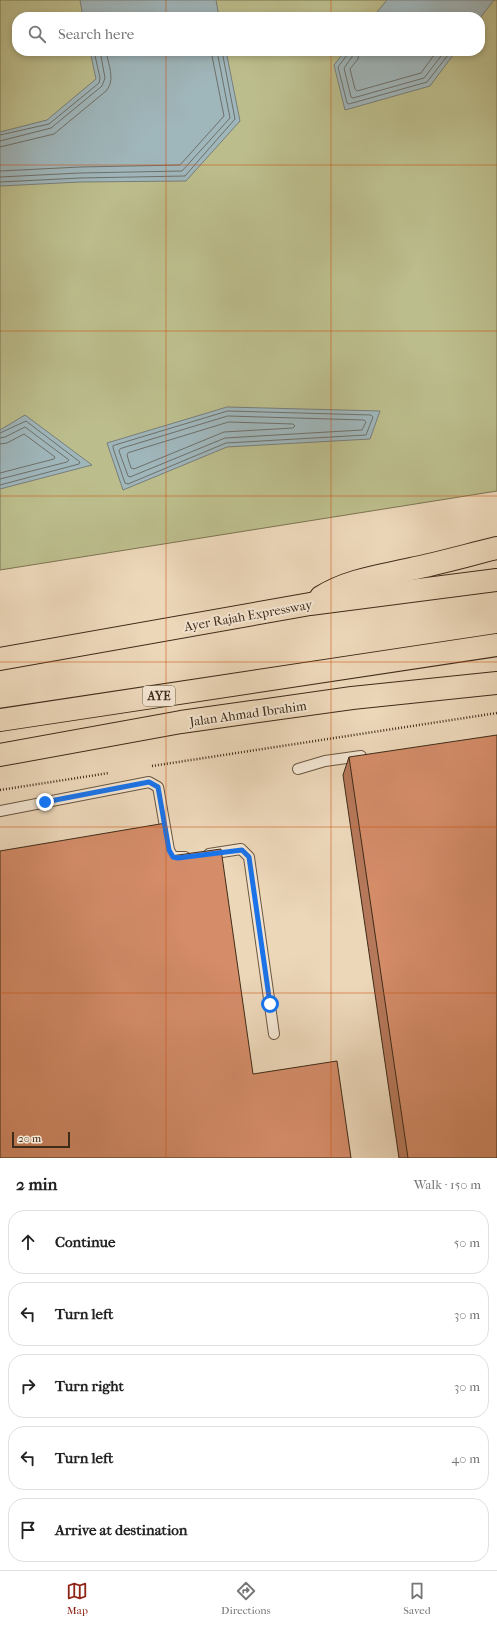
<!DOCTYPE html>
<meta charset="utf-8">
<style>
body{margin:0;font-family:"IM FELL French Canon",serif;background:#f2f2f2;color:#222}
.scale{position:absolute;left:12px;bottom:10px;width:58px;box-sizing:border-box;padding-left:4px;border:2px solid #3e2b18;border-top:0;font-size:11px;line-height:14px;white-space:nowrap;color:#3e2b18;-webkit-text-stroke:3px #f3e5d2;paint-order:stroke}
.stop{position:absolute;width:12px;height:12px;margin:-9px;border:3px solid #1a73e8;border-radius:50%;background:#fff}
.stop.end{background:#1a73e8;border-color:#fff;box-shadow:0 1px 4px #0008}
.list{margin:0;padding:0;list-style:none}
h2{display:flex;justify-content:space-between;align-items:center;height:52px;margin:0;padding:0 16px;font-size:17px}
h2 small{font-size:13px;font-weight:400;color:#767676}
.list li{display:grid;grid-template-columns:26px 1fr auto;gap:12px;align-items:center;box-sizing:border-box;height:64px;margin:0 8px 8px;padding:0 8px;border:1px solid #e0e0e0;border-radius:16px}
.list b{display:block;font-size:15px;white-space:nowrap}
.list em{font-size:13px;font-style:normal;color:#767676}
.icon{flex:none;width:22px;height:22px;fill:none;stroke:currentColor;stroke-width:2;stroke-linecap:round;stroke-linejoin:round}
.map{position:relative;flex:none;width:497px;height:1158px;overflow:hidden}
.search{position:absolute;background:#fff;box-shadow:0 2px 6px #0003;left:12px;right:12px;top:12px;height:44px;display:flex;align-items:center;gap:10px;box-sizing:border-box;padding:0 14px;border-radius:16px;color:#767676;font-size:15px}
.sheet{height:412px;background:#fff}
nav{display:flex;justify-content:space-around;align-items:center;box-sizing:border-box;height:56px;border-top:1px solid #e0e0e0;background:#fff;font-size:11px;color:#767676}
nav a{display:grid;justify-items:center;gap:2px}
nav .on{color:#8f2418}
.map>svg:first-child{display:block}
.green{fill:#bcbd8c;stroke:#7d7452;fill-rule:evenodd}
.water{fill:#9fb6bb;stroke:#787e7a}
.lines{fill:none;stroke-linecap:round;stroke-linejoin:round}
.shore{stroke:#6e706a;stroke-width:1}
.service-casing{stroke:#6a5640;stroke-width:12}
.primary-casing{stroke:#3e2b18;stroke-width:24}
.motorway-casing{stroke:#3e2b18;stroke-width:24}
.path{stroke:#3e2b18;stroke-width:2.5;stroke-dasharray:1 2;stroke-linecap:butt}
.service{stroke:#f3e5d2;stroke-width:10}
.primary{stroke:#ecd7b9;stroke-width:22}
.motorway{stroke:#ecd7b9;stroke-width:22}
.wall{fill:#b6785a;stroke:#3e2b18}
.building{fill:#d48c69;stroke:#3e2b18}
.route{stroke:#1a73e8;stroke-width:5}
.grid{fill:none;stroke:#ce520e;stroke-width:1;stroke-opacity:0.55}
.labels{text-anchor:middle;stroke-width:4;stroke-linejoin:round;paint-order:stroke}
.shield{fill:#f3e5d2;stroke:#746350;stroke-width:1}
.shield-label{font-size:12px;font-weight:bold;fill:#3e2b18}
.street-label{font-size:13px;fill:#3e2b18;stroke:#f3e5d2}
</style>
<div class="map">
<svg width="497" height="1158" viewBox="0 0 497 1158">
<rect width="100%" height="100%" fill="#ecd7b9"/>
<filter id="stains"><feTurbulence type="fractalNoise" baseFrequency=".005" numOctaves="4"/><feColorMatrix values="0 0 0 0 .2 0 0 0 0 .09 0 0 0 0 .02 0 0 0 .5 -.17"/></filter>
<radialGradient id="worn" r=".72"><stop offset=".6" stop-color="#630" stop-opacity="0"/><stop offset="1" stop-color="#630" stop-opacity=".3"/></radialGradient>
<path class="green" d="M0 0H497V491L0 570ZM17 17H480V51H17Z"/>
<g class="water">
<path d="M80 0H216L219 17H83Z"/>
<path d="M387 0H494L480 18V17H373Z"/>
<path d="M90 51H226L240 121 186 181 80 182 0 186V132L47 120 96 79Z"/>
<path d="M345 51H456L430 86 345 110 334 65Z"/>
<path d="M227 407 380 411 370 439 227 447 123 490 107 443Z"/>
<path d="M25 415 92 465 0 489V430Z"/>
</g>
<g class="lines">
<g class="shore">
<path d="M348 51 347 55 338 67 347 103 349 104 427 82 451 51"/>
<path d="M353 51 352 57 344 68 351 97 353 98 424 78 445 51"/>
<path d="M359 51 358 59 350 69 355 89 357 91 421 73 437 51"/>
<path d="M0 135 49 124 99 83 100 78 94 51"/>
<path d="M0 141 51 128 102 86 105 78 100 51"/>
<path d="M0 147 54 134 106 91C116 80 108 64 106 51"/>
<path d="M0 171 80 167 180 165 224 116 211 51"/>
<path d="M0 177 80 173 182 171 230 118 217 51"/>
<path d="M0 182 80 178 185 176 235 119 222 51"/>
<path d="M228 411 371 415 373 417 366 435 226 443 128 484 125 483 113 448V446Z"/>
<path d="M228 416 364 420 366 422 362 430 225 438 130 477 128 476 119 451 120 449Z"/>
<path d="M229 422 293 424 295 426 293 428 224 432 134 469 131 468 127 455 128 453Z"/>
<path d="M0 433 26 421 80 462 79 464 0 485"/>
<path d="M0 438 5 437 25 427 69 460 67 462 0 479"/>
<path d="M0 444 7 443 24 434 55 457 54 459 0 473"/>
</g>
<g class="service-casing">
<g id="service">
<path d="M298 769 325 761 361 756"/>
<path d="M0 811 149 782 158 787 159 792 169 850 173 857H185"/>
<path d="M209 854 241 849 249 857 274 1034"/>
</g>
</g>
<g class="primary-casing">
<path id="primary" d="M0 755 181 722 352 698 497 683"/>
</g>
<g class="motorway-casing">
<g id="motorway">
<path d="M321 597C348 580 380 576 411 569 440 563 468 555 497 548"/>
<path d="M0 659 310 604 497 580"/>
<path d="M0 720 497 645"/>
</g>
</g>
<g class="path">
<path d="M152 766 497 713"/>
<path d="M0 790 109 773"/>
</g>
<use href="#service" class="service"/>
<use href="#primary" class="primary"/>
<use href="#motorway" class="motorway"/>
</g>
<path class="wall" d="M349 757 497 1158H399L343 775Z"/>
<g class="building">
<path d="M497 735V1158H408L349 757Z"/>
<path d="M166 823 171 856 221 849 253 1074 337 1061 351 1158H0V851Z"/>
</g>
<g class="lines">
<path class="route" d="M45 802 149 782 158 787 169 850 173 857 178 858 242 850 249 857 270 1004"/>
</g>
<path class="grid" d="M166 0V17M331 0V17M166 51V1158M331 51V1158M0 165H497M0 331H497M0 496H497M0 662H497M0 827H497M0 993H497"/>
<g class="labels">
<rect class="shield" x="143" y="686" width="32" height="20" rx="3"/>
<g class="shield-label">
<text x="159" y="700">AYE</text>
</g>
<g class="street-label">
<text transform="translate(248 615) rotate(-10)" y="5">Ayer Rajah Expressway</text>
<text transform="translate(248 713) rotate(-8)" y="5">Jalan Ahmad Ibrahim</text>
</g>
</g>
<rect width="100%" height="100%" filter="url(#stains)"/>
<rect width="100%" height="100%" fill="url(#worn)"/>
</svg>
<div class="scale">20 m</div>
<div class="stop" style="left:270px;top:1004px"></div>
<div class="stop end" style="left:45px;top:802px"></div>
<div class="search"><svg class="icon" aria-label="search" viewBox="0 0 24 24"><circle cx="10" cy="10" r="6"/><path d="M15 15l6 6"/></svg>Search here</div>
</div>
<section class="sheet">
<h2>2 min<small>Walk · 150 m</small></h2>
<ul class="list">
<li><svg class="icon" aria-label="ahead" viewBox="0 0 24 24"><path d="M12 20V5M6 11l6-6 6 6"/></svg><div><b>Continue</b></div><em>50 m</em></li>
<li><svg class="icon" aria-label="left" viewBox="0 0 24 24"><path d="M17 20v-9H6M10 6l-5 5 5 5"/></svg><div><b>Turn left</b></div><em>30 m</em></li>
<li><svg class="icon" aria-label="right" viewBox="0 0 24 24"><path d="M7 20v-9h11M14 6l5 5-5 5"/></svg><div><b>Turn right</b></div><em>30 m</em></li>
<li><svg class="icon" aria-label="left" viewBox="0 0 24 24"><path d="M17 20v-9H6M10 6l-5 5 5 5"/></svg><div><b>Turn left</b></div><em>40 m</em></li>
<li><svg class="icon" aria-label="arrive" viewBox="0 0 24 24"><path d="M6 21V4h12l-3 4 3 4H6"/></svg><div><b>Arrive at destination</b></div></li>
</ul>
</section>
<nav>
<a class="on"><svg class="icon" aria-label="map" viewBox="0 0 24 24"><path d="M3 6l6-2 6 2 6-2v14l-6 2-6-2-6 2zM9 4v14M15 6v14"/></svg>Map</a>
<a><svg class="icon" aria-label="directions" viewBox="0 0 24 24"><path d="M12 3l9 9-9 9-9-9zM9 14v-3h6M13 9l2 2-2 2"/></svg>Directions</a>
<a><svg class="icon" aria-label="saved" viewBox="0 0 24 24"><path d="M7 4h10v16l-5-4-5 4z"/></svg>Saved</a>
</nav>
